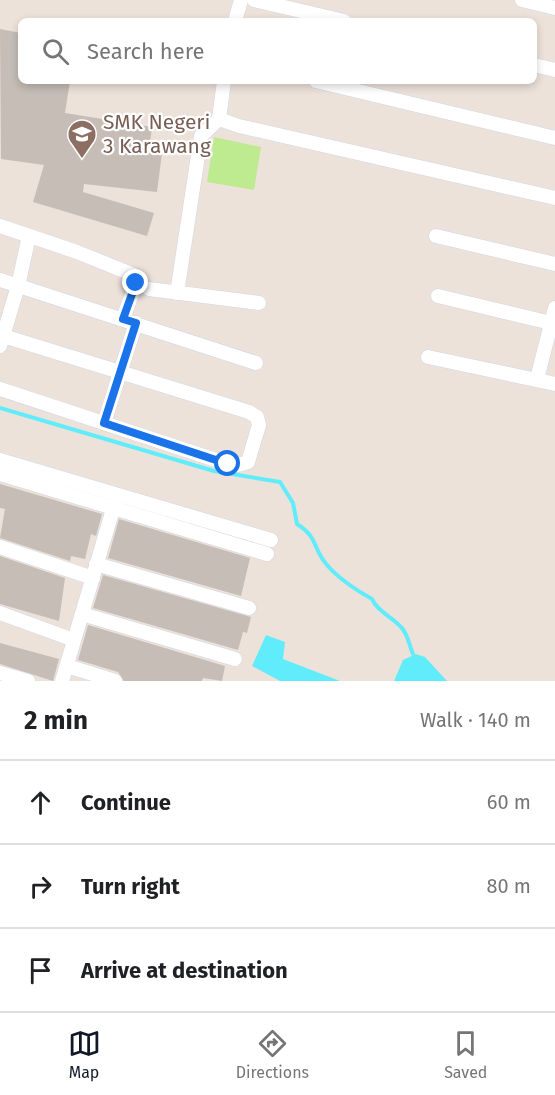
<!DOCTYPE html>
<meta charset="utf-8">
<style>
body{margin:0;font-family:"Fira Sans",sans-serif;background:#f6f6f6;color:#202124}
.stop{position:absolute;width:18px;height:18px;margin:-14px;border:4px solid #1a73e8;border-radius:50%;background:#fff}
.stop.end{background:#1a73e8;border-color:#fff;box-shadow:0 2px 6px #0008}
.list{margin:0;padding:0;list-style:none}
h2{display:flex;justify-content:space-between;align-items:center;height:78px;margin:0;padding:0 24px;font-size:26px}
h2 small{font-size:20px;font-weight:400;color:#757577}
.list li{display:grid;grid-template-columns:39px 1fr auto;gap:18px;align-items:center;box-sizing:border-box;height:84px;padding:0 24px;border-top:2px solid #e0e0e0}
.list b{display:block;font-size:22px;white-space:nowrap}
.list em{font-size:20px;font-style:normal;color:#757577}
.icon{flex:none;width:33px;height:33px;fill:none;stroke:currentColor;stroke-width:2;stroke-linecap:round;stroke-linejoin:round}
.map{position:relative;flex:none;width:555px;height:681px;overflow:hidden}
.search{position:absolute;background:#fff;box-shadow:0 3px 9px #0003;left:18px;right:18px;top:18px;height:66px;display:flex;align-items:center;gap:15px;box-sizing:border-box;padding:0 21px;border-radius:9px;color:#757577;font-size:22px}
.sheet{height:330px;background:#fff}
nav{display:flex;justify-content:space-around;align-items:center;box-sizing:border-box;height:84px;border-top:2px solid #e0e0e0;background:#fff;font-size:16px;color:#757577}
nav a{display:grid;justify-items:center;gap:3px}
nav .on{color:#111827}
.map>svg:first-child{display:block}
.green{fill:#beea90}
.water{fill:#61ecfb}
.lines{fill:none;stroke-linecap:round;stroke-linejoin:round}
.stream{stroke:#61ecfb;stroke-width:4}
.building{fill:#c5bdb6}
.street-casing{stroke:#cfd6e4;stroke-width:15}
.street{stroke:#fff;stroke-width:14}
.route{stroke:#1a73e8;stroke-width:8}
.labels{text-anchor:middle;stroke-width:4.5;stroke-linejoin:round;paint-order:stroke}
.education-label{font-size:21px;fill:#785e54;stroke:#fff;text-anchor:start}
</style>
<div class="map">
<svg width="555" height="681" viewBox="0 0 555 681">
<rect width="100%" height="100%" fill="#ede2da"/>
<path class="green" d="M214 137 261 147 254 190 207 182Z"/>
<g class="water">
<path d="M266 635 285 642 283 659 340 681H280L252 666Z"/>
<path d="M416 654 425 657 447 681H394L403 660Z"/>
</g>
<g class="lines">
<path class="stream" d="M0 408 214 471 280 482 293 503 297 524C319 538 312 548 327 565 339 579 356 590 372 599 377 611 392 617 401 627 408 634 409 645 413 654"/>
</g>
<g class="building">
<path d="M0 29 21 33V81H70L65 113 152 127 149 152 162 153 157 192 84 184 83 192 154 213 147 236 33 202 44 165 1 159Z"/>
<path d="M0 484 102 514 96 536 91 534 85 559 71 556 70 561 0 538 5 509 0 508Z"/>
<path d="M119 519 250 558 241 596 108 558Z"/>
<path d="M0 556 65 578 59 621 0 604Z"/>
<path d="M103 575 251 617 247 633 243 632 238 650 93 608Z"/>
<path d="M88 625 225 666 222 681 203 678 202 681H124L118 672 78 660Z"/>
<path d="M0 643 59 659 53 681 0 664Z"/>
</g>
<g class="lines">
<g class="street-casing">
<g id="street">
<path d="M254 0 344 21"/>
<path d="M522 0 555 8"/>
<path d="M235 21 241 0"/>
<path d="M534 65 555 70"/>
<path d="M224 81 219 119 239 126 555 198"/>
<path d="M316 81 555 138"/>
<path d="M0 226 77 252 134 275 136 283 123 319"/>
<path d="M436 236 555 264"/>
<path d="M0 280 256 363"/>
<path d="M149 289 259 303"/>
<path d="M177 293 201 136 219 119"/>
<path d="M438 296 555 324"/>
<path d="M0 335 249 412 257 417 259 425 248 462 238 465 228 464 0 389"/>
<path d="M0 346 18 286 29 236"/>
<path d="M428 357 555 384"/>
<path d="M537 379 555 308"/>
<path d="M104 423 136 323"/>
<path d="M0 460 271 540"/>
<path d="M0 474 267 554"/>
<path d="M0 547 93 578"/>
<path d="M96 564 249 608"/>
<path d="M0 613 74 640"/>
<path d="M82 614 235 659"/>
<path d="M67 666 115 681"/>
<path d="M0 673 28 681"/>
<path d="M62 681 116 499"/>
</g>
</g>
<use href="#street" class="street"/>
</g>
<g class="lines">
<path class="route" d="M136 283 123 319 136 323 104 423 228 464"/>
</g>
<defs>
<g id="school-pin" transform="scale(1.5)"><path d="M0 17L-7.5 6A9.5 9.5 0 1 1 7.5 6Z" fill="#8d6e63" stroke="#fff"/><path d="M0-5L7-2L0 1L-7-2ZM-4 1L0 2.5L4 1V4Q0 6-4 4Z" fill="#fff"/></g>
</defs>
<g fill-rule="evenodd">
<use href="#school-pin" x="82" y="134"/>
</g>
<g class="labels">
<g class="education-label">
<text x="103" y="129">SMK Negeri<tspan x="103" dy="24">3 Karawang</tspan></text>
</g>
</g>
</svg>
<div class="stop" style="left:228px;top:464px"></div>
<div class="stop end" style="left:136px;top:283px"></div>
<div class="search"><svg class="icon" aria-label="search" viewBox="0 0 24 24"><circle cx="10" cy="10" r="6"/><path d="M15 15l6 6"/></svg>Search here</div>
</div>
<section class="sheet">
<h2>2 min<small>Walk · 140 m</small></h2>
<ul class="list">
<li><svg class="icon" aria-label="ahead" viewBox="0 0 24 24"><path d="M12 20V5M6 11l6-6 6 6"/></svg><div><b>Continue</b></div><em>60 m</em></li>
<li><svg class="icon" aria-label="right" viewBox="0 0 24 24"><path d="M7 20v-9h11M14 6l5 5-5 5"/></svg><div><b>Turn right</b></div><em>80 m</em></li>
<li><svg class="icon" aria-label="arrive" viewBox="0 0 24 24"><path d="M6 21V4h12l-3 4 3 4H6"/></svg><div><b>Arrive at destination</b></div></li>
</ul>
</section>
<nav>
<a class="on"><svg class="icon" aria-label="map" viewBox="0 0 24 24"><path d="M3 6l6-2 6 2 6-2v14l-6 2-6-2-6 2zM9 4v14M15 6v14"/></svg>Map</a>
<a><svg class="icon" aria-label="directions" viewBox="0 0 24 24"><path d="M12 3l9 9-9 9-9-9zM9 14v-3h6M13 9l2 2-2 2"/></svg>Directions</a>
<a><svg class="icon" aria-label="saved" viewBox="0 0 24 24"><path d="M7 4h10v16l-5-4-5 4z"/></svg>Saved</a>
</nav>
